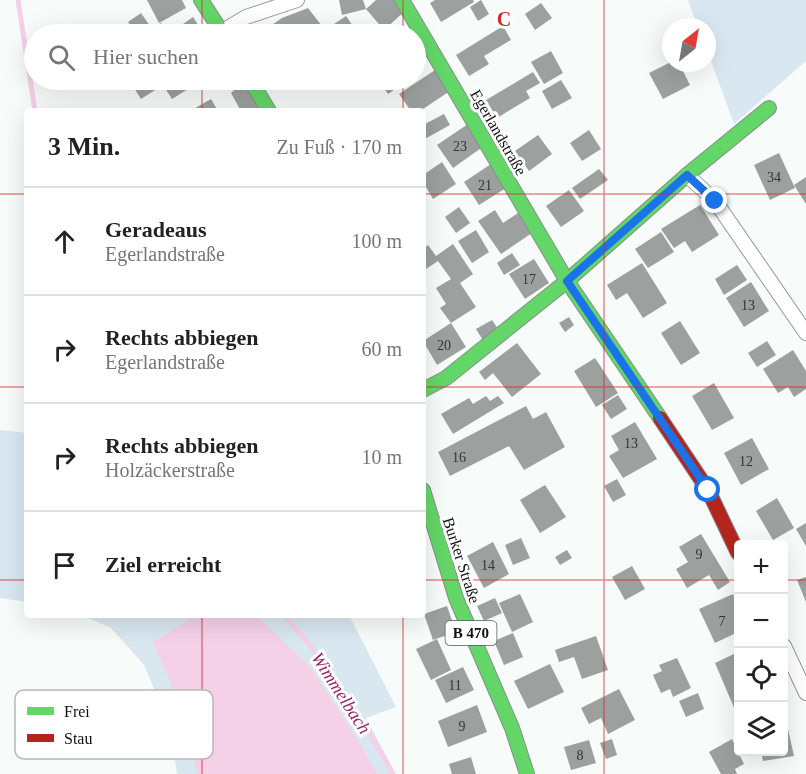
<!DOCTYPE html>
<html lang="de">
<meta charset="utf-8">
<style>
body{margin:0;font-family:Georgia,serif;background:#f6f6f6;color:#222}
.controls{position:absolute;right:18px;bottom:18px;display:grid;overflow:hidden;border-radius:6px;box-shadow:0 6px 24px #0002}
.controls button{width:54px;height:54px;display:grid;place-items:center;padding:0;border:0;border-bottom:2px solid #e0e0e0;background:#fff;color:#222;font:30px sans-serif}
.compass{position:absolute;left:662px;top:18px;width:54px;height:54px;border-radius:50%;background:#fff;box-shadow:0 6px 24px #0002;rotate:31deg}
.stop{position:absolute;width:18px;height:18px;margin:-14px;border:4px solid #1a73e8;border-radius:50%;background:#fff}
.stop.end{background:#1a73e8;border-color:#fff;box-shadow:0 2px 6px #0008}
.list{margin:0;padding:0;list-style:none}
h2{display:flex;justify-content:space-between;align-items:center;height:78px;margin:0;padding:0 24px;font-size:26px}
h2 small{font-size:20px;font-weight:400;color:#767676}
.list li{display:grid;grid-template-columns:39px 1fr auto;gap:18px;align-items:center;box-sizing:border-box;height:108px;padding:0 24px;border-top:2px solid #e0e0e0}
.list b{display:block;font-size:22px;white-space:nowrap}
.list p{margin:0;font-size:20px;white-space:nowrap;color:#767676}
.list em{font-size:20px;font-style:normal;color:#767676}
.icon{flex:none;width:33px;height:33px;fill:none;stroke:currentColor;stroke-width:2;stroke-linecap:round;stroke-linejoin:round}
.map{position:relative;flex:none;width:806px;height:774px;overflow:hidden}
.search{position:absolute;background:#fff;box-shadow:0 6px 24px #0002;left:24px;top:24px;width:402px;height:66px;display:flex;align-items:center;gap:15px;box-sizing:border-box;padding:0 21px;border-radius:33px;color:#767676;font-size:22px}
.panel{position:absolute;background:#fff;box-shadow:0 6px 24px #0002;left:24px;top:108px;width:402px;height:510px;border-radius:6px}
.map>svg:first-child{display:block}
.green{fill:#d9e7f0}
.water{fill:#f4d1e7}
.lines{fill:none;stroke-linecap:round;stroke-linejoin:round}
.stream{stroke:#f4d1e7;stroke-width:5}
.building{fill:#9ca09f}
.street-casing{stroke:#959796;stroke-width:16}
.fast-casing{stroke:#8b8d8d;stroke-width:16}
.jam-casing{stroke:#8b8d8d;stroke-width:16}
.street{stroke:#fefffe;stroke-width:14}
.fast{stroke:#63d668;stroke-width:14}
.jam{stroke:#b3261e;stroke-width:14}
.route{stroke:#1a73e8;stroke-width:8}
.grid{fill:none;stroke:#d62828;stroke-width:1.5;stroke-opacity:0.55}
.labels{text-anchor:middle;stroke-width:6;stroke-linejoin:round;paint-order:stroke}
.number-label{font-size:14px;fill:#343534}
.shield{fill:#fff;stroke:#585858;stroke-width:1.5}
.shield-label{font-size:15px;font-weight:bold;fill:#111}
.street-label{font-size:16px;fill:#111;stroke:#fff}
.water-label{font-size:18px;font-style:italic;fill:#9a2267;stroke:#fff}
.key{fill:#fff;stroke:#b8b8b8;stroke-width:1.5}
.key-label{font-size:16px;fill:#111}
.grid-label{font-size:20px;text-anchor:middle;font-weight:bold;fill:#d62828;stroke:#fff;stroke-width:6;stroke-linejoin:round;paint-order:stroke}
</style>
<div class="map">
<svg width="806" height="774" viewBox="0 0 806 774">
<rect width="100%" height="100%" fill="#f7fcfb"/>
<g class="green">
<path d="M688 0H806V61L734 124 707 50V27H698Z"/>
<path d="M0 430 27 433V602L0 598Z"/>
<path d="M81 615H349L396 707 366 718 396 774H177L170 726 144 665 111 628Z"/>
</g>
<path class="water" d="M197 615H256L311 668 362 747 377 774H197L187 721 153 642Z"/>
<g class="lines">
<g class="stream">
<path d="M18 0 35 111"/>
<path d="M284 615 318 655 364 723 393 774"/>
</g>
</g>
<g class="building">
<path d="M147 0H182L186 8 159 23Z"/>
<path d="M339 0H363L366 9 342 15Z"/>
<path d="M376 0H397L406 10 384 30 366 9Z"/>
<path d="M435 0H473L474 2 441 22 430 3Z"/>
<path d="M481 0 489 14 478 21 470 7Z"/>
<path d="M541 3 552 18 535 30 525 14Z"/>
<path d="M308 8 325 30 346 16 355 29 347 34H274L269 27 282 18Z"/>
<path d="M141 13 152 29 161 23 169 34H136L128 22Z"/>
<path d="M193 17 204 34H176L173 31Z"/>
<path d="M503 26 511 40 484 56 489 64 469 76 456 55Z"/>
<path d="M551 51 563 73 544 84 531 62Z"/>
<path d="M671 62 679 63 690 85 663 99 649 73Z"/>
<path d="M435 70 450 91 420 111H411L399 94Z"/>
<path d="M533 72 540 83 526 91 530 98 497 118 486 100Z"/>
<path d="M147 80H160L163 85 172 80H203L172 99 163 85 141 99 134 88Z"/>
<path d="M236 80H242L261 111H241L231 93 234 90 230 83Z"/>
<path d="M387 80H405L407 81 388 94 381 84Z"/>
<path d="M561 80 572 98 552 109 542 91Z"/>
<path d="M211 99 218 111H190Z"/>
<path d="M444 114 450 125 423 140V125Z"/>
<path d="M468 124 484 146 453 168 437 145Z"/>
<path d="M589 130 601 149 582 161 570 143Z"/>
<path d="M538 135 552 154 529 171 515 151Z"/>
<path d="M779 153 795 188 770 200 754 165Z"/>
<path d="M442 162 456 184 433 199 423 182V175Z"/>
<path d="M491 164 506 188 479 205 464 182Z"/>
<path d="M599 169 608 180 580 199 572 188Z"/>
<path d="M806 177V204L794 185Z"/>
<path d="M569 190 584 211 561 227 546 206Z"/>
<path d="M700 205 719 235 692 252 685 241 674 248 661 229Z"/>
<path d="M459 207 470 223 456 233 445 217Z"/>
<path d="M495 210 503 223 518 213 532 233 501 254 478 221Z"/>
<path d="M476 230 489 252 472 263 458 241Z"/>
<path d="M661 232 674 252 648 268 635 249Z"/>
<path d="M453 244 473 274 460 283 476 307 451 323 440 308 446 304 436 288 451 279 438 261 423 271V249L428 245 436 256Z"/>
<path d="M512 253 520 265 504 275 497 263Z"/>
<path d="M534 259 549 283 525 299 509 274Z"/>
<path d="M642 263 667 303 643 318 627 293 616 300 607 285Z"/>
<path d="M737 265 747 280 724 295 715 279Z"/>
<path d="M751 282 769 311 744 327 726 298Z"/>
<path d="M569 317 574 325 565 332 559 323Z"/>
<path d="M492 320 500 332 484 342 476 329Z"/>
<path d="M680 321 700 353 681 365 661 333Z"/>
<path d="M451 323 466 347 437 365 423 341Z"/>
<path d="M767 341 776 355 757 367 748 353Z"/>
<path d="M517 343 541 374 512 397 493 373 485 380 479 372Z"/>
<path d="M793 350 806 371V389L794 397 788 387 778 393 763 369Z"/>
<path d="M595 358 618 393 596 407 574 371Z"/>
<path d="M714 383 734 418 712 430 692 396Z"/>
<path d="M618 395 627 409 611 419 602 405Z"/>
<path d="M486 396 490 401 498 396 504 403 453 434 441 414 469 398 473 404Z"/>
<path d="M526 406 533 419 546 412 565 447 524 470 509 446 450 476 438 452Z"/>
<path d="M635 422 657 459 623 478 609 456 619 450 611 436Z"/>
<path d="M752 438 769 469 741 485 724 453Z"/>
<path d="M617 479 626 495 613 502 604 486Z"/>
<path d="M545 485 566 517 540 533 520 500Z"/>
<path d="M777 498 794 528 773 540 756 511Z"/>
<path d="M806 523V546L796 529Z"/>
<path d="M701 534 730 582 718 590 709 575 687 588 676 569 688 562 679 547Z"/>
<path d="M521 538 530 558 513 565 505 545Z"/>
<path d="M493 542 509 574 484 588 467 556Z"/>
<path d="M567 550 572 558 560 565 555 557Z"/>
<path d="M632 566 645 589 625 600 612 577Z"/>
<path d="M806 577V602L797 580Z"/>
<path d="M520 594 533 622 512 632 499 603Z"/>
<path d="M733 594 738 606V632L715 643 699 609Z"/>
<path d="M495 598 502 613 484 621 477 606Z"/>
<path d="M447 606 456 632 433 640 424 614Z"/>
<path d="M513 633 523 657 504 665 494 641Z"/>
<path d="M596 636 608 670 582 679 574 657 559 662 555 650Z"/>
<path d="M437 639 451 670 431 680 416 649Z"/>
<path d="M738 652V717L715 663Z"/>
<path d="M677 658 691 688 673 697 670 689 661 693 653 675 662 671 659 665Z"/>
<path d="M550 664 564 692 528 709 514 681Z"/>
<path d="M463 667 474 690 446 703 435 680Z"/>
<path d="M619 689 635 720 608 734 601 718 589 724 581 708Z"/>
<path d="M698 693 704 709 686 717 679 701Z"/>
<path d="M477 705 487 732 448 747 438 721Z"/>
<path d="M788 729 794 756 763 761 761 752H784V730Z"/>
<path d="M612 739 617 755 606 759 600 743Z"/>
<path d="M732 739 744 764 735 769 737 774H721L709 752Z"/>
<path d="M589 740 596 763 571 770 564 747Z"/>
<path d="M471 757 476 774H452L449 764Z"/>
</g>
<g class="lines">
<g class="street-casing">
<g id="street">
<path d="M221 32 246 17 297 0"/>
<path d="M687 175 715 201 806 333"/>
<path d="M784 646 806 693"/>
</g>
</g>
<g class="fast-casing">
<g id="fast">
<path d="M201 0 223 34"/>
<path d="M402 0 567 281 660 418"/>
<path d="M250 80 269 111"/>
<path d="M423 390 446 378 567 281 687 175 769 108"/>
<path d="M423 490 456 598 512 728 527 774"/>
</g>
</g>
<g class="jam-casing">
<path id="jam" d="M660 418 708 490 738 553"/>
</g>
<use href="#street" class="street"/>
<use href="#fast" class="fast"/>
<use href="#jam" class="jam"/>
</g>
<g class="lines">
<path class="route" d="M708 490 567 281 687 175 715 201"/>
</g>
<path class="grid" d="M202 0V34M403 0V34M604 0V774M202 80V111M403 80V111M0 194H27M423 194H806M0 387H27M423 387H806M0 580H27M423 580H738M784 580H806M202 615V774M403 615V774"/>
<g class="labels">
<g class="number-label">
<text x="460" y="151">23</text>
<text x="774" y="182">34</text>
<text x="485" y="190">21</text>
<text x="529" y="284">17</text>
<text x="748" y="310">13</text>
<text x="444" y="350">20</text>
<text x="631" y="448">13</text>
<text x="459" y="462">16</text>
<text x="746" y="466">12</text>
<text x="699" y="559">9</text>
<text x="488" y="570">14</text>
<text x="722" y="626">7</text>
<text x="455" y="690">11</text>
<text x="462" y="731">9</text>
<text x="580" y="760">8</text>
</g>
<rect class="shield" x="445.5" y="621" width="51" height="24" rx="4.5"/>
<g class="shield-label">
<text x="471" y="638">B 470</text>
</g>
<g class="street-label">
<text transform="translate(499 132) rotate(60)" y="6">Egerlandstraße</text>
<text transform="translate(462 560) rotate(72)" y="6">Burker Straße</text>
</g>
<g class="water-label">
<text transform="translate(341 693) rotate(57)" y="6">Wimmelbach</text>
</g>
</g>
<rect x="15" y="690" width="198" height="69" rx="9" class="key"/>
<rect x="27" y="707" width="27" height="8" fill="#63d668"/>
<rect x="27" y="734" width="27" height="8" fill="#b3261e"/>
<g class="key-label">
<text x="64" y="717">Frei</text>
<text x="64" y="744">Stau</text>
</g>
<g class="grid-label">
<text x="504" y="26">C</text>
</g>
</svg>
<div class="controls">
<button>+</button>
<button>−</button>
<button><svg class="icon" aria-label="locate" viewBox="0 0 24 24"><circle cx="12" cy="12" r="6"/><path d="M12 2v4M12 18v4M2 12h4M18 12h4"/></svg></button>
<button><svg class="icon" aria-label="layers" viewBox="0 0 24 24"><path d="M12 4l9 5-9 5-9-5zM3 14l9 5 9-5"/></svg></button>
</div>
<svg class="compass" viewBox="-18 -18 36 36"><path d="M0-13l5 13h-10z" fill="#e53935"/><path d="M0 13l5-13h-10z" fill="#767676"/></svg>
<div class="stop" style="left:708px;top:490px"></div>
<div class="stop end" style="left:715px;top:201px"></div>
<div class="search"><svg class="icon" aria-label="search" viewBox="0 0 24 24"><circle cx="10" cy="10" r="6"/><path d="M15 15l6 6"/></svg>Hier suchen</div>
<section class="panel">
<h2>3 Min.<small>Zu Fuß · 170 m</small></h2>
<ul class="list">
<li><svg class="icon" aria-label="ahead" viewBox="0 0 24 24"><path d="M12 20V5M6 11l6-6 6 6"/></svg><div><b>Geradeaus</b><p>Egerlandstraße</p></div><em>100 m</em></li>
<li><svg class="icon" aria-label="right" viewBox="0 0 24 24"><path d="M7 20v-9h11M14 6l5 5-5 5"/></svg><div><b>Rechts abbiegen</b><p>Egerlandstraße</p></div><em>60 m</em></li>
<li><svg class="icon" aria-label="right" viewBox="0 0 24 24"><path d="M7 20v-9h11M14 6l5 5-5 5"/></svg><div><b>Rechts abbiegen</b><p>Holzäckerstraße</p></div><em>10 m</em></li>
<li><svg class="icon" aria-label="arrive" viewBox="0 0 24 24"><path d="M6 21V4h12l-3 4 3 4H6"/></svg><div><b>Ziel erreicht</b></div></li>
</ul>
</section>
</div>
